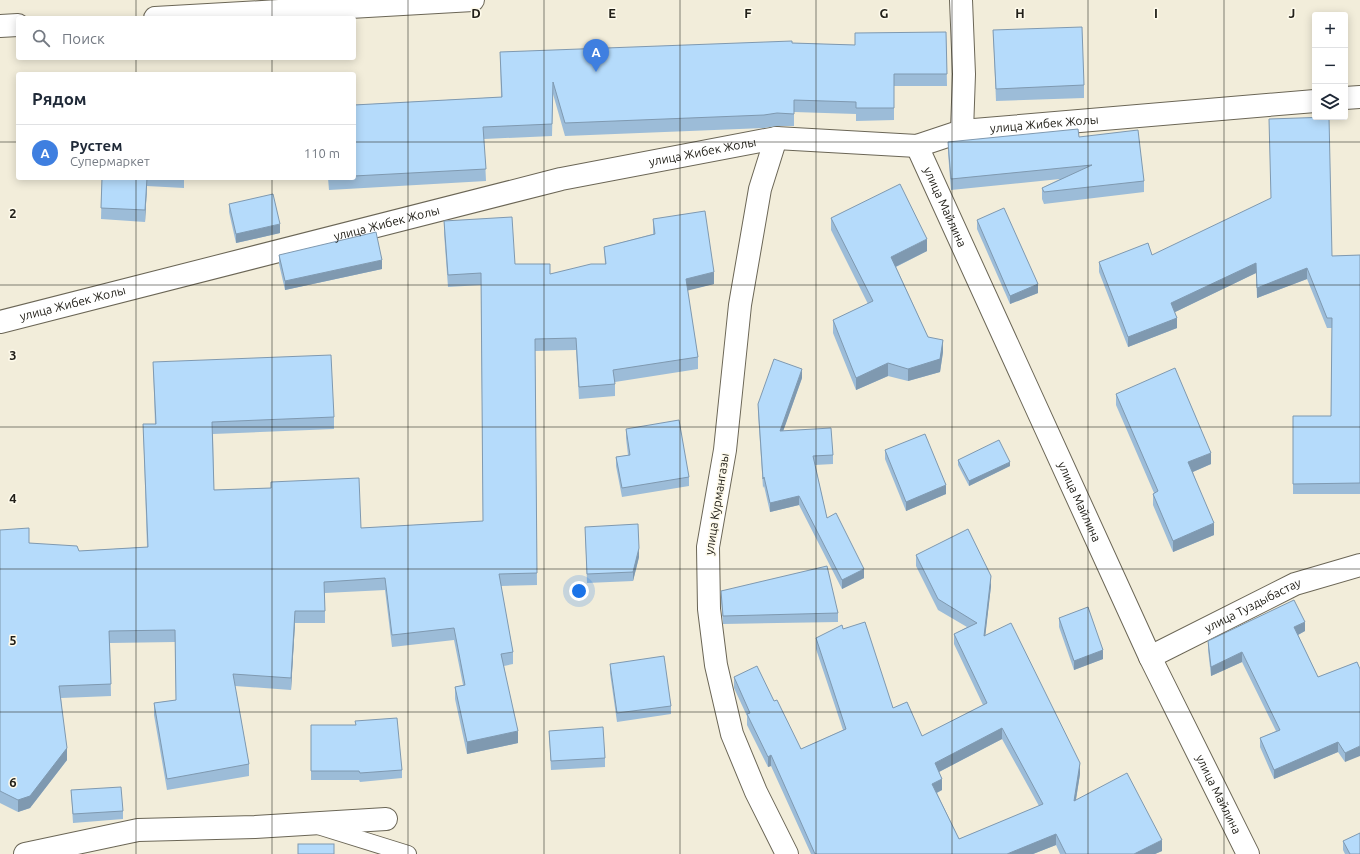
<!DOCTYPE html>
<html lang="ru">
<meta charset="utf-8">
<style>
body{margin:0;font-family:Ubuntu,sans-serif;background:#f6f6f7;color:#1f2937}
.controls{position:absolute;right:12px;top:12px;display:grid;overflow:hidden;border-radius:4px;box-shadow:0 2px 10px #0003}
.controls button{width:36px;height:36px;display:grid;place-items:center;padding:0;border:0;border-bottom:1px solid #e0e1e3;background:#fff;color:#1f2937;font:20px sans-serif}
.you{position:absolute;left:579px;top:591px;width:14px;height:14px;margin:-10px;border:3px solid #fff;border-radius:50%;background:#1a73e8;box-shadow:0 0 0 6px #1a73e833}
.badge{display:grid;place-items:center;width:26px;height:26px;border-radius:50%;background:#2972a6;color:#fff;font-size:13px;font-weight:700}
.pin{position:absolute;translate:-50% -33px;filter:drop-shadow(0 1px 2px #0008)}
.pin::after{content:'';position:absolute;top:21px;width:14px;height:12px;background:inherit;clip-path:polygon(0 0,100% 0,50% 100%)}
.list{margin:0;padding:0;list-style:none}
h2{display:flex;justify-content:space-between;align-items:center;height:52px;margin:0;padding:0 16px;font-size:17px}
h2 small{font-size:13px;font-weight:400;color:#747a83}
.list li{display:grid;grid-template-columns:26px 1fr auto;gap:12px;align-items:center;box-sizing:border-box;height:56px;padding:0 16px;border-top:1px solid #e0e1e3}
.list b{display:block;font-size:15px;white-space:nowrap}
.list p{margin:0;font-size:13px;white-space:nowrap;color:#747a83}
.list em{font-size:13px;font-style:normal;color:#747a83}
.icon{flex:none;width:22px;height:22px;fill:none;stroke:currentColor;stroke-width:2;stroke-linecap:round;stroke-linejoin:round}
.map{position:relative;flex:none;width:1360px;height:854px;overflow:hidden}
.search{position:absolute;background:#fff;box-shadow:0 2px 10px #0003;left:16px;top:16px;width:340px;height:44px;display:flex;align-items:center;gap:10px;box-sizing:border-box;padding:0 14px;border-radius:4px;color:#747a83;font-size:15px}
.panel{position:absolute;background:#fff;box-shadow:0 2px 10px #0003;left:16px;top:72px;width:340px;height:108px;border-radius:4px}
.map>svg:first-child{display:block}
.lines{fill:none;stroke-linecap:round;stroke-linejoin:round}
.service-casing{stroke:#6b6656;stroke-width:18}
.minor-casing{stroke:#6b6656;stroke-width:24}
.primary-casing{stroke:#6b6656;stroke-width:24}
.service{stroke:#fff;stroke-width:16}
.minor{stroke:#fff;stroke-width:22}
.primary{stroke:#fff;stroke-width:22}
.wall{fill:#9cbcd8;fill-rule:evenodd}
.shaded-wall{fill:#7f99b0}
.building{fill:#b5dbfb;stroke:#7f99b0;fill-rule:evenodd}
.grid{fill:none;stroke:#222019;stroke-width:1;stroke-opacity:0.55}
.labels{text-anchor:middle;stroke-width:3;stroke-linejoin:round;paint-order:stroke}
.street-label{font-size:12px;fill:#222019;stroke:#fefaeb}
.grid-label{font-size:13px;text-anchor:middle;font-weight:bold;fill:#222019;stroke:#fefaeb;stroke-width:3;stroke-linejoin:round;paint-order:stroke}
</style>
<div class="map">
<svg width="1360" height="854" viewBox="0 0 1360 854">
<rect width="100%" height="100%" fill="#f2edda"/>
<g class="lines">
<g class="service-casing">
<path id="service" d="M318 826 408 854"/>
</g>
<g class="minor-casing">
<g id="minor">
<path d="M961 0 964 74 962 131"/>
<path d="M1345 98 1360 97"/>
<path d="M776 138 760 189 740 305 725 450 708 547 709 609 716 665 732 734 756 792 787 854"/>
<path id="s1" d="M917 146 1150 657 1248 854"/>
<path id="s2" d="M0 322 561 179 776 138 917 146 962 131 1315 101"/>
<path id="s3" d="M1150 657 1295 584 1360 565"/>
<path d="M25 854 138 830 255 827 386 819"/>
</g>
</g>
<g class="primary-casing">
<g id="primary">
<path d="M155 18 473 0"/>
<path d="M0 26 18 25"/>
</g>
</g>
<use href="#service" class="service"/>
<use href="#minor" class="minor"/>
<use href="#primary" class="primary"/>
</g>
<g class="wall">
<path d="M993 30 1084 85V98L996 101Z"/>
<path d="M946 32 947 86H894V120L856 121V114L794 112V126H777L764 128 565 136 553 94 552 136 484 139 486 181 329 190 328 178H354V105L501 97 500 52 792 43 855 45Z"/>
<path d="M1079 137 1144 181V192L1044 204 1042 199V188L1060 179 951 190 948 153V142Z"/>
<path d="M102 178H184V188L147 186 145 222 101 219Z"/>
<path d="M229 204 280 233 236 243 229 212Z"/>
<path d="M831 218 927 251 896 267 928 337 943 352 940 372 908 381 888 376 856 390 833 333V320L868 304 831 230Z"/>
<path d="M653 219 714 284 687 290 698 357V369L615 382V396L579 399 576 350 535 351 537 585 501 586 513 652V664L504 666 518 743 467 754 455 699V687L463 685 454 640 392 647 385 590 325 593V623H295L291 690 235 686 249 764V776L167 790 154 715V703L176 700 175 642 110 643 111 696 61 698 67 760 30 808 18 812 0 803V530L29 543 79 551 147 547 143 424H155L153 362 334 417V429L213 434 214 490 271 488V482L361 528 483 521 481 285 448 287 444 233V221L515 264 550 274 605 264 604 247 653 234Z"/>
<path d="M977 220 1038 293 1010 304 977 229Z"/>
<path d="M279 255 382 269 285 290 279 264Z"/>
<path d="M1152 255 1332 256 1360 255V494H1293V416H1331L1332 328H1327L1307 279 1257 298 1256 273 1175 312 1177 328 1128 347 1099 272V262Z"/>
<path d="M802 378 783 431 833 455V464L815 465 827 518 864 578 842 589 799 505 770 512 764 486 763 488 758 413V404Z"/>
<path d="M1116 394 1211 464 1193 472 1214 535 1173 552 1153 505V494L1154 493 1116 405Z"/>
<path d="M626 429 689 477V486L622 497 616 466V457L628 455 626 438Z"/>
<path d="M885 450 946 494 906 511 885 459Z"/>
<path d="M958 460 1010 466 969 486 958 465Z"/>
<path d="M585 527 639 557 633 581 587 583Z"/>
<path d="M916 555 991 586 985 636 1080 774 1076 800 1162 851 1155 854H1060L1056 845 1033 854H811L771 766 768 767 747 725V716L734 688V677L774 701 801 749 843 730 816 649V638L843 629 893 708 922 736 983 705 954 644V634L967 627 938 610 916 566ZM1002 739 1039 806 959 839 937 793 942 790 939 772Z"/>
<path d="M721 591 838 613V622L723 624 721 600Z"/>
<path d="M1059 618 1103 659 1074 670 1059 627Z"/>
<path d="M1305 631 1298 635 1318 677 1357 662 1345 762 1338 752 1274 779 1260 747V738L1276 731 1242 662 1211 676 1208 650V641Z"/>
<path d="M610 664 671 706V714L617 722 610 673Z"/>
<path d="M311 725 402 770V778L360 782 359 780H311Z"/>
<path d="M549 731 605 758V767L551 770Z"/>
<path d="M71 790 123 811V819L73 823Z"/>
<path d="M1343 841 1360 854H1345L1343 850Z"/>
</g>
<g class="shaded-wall">
<path d="M147 178V186L145 222V210Z"/>
<path d="M280 224V233L236 243V234Z"/>
<path d="M927 239V251L891 269V257Z"/>
<path d="M382 260V269L285 290V281Z"/>
<path d="M1256 263V273L1171 314V303Z"/>
<path d="M1307 268V279L1257 298V288Z"/>
<path d="M714 272V284L686 291V279Z"/>
<path d="M1038 284V293L1010 304V296Z"/>
<path d="M1177 318V328L1128 347V337Z"/>
<path d="M943 340V352L940 372 908 381V369Z"/>
<path d="M888 363V376L856 390V378Z"/>
<path d="M802 369V378L780 440V431Z"/>
<path d="M1211 453V464L1188 474V462Z"/>
<path d="M1010 462V466L969 486V481Z"/>
<path d="M946 485V494L906 511V502Z"/>
<path d="M799 496V505L770 512V503Z"/>
<path d="M1214 523V535L1173 552V541Z"/>
<path d="M639 548V557L633 581V572Z"/>
<path d="M864 569V578L842 589V580Z"/>
<path d="M991 576V586L984 647V636Z"/>
<path d="M295 611V623L291 690V678Z"/>
<path d="M1305 622V631L1294 637V627Z"/>
<path d="M1103 650V659L1074 670V661Z"/>
<path d="M1242 652V662L1211 676V667Z"/>
<path d="M1002 728V739L935 774V763Z"/>
<path d="M518 731V743L467 754V742Z"/>
<path d="M1338 742V752L1274 779V770Z"/>
<path d="M1360 746V756L1345 762V753Z"/>
<path d="M67 748V760L30 808 18 812V800Z"/>
<path d="M771 755V766L768 767V757Z"/>
<path d="M1080 763V774L1074 811V801Z"/>
<path d="M942 779V790L932 795V784Z"/>
<path d="M1056 834V845L1033 854H1007Z"/>
<path d="M1162 840V851L1155 854H1134Z"/>
</g>
<g class="building">
<path d="M1082 27 1084 85 996 89 993 30Z"/>
<path d="M946 32 947 74H894V108H856V102L794 100V114L777 113 764 115 565 123 553 82 552 124 483 127 486 169 354 176V105L502 97 500 52 792 41V43L855 45V33Z"/>
<path d="M1329 117 1332 256 1360 255V483L1293 484V416H1331L1332 318H1327L1307 268 1257 288 1256 263 1171 303 1177 318 1128 337 1099 262 1148 243 1152 255 1271 198 1269 119Z"/>
<path d="M1078 129 1079 137 1138 130 1144 181 1044 192 1042 188 1092 165 951 179 948 142Z"/>
<path d="M102 178H147L145 210 101 208Z"/>
<path d="M900 184 927 239 891 257 928 337 943 340 940 359 908 369 888 363 856 378 833 320 873 301 831 218Z"/>
<path d="M273 194 280 224 236 234 229 204Z"/>
<path d="M1004 208 1038 284 1010 296 977 220Z"/>
<path d="M705 211 714 272 686 279 698 357 613 370 615 384 579 387 576 338 535 339 537 573 499 574 513 652 501 654 518 731 467 742 455 687 465 685 454 628 392 635 385 578 324 582 325 611H295L291 678 233 674 249 764 167 779 154 703 176 700 175 630 109 631 111 684 59 686 67 748 30 796 18 800 0 791V530L29 528V543L77 546 79 551 148 547 143 424H156L153 362 331 355 334 417 212 422 214 490 271 488V482L359 478 361 528 483 521 481 273 448 275 444 221 512 217 515 264H550V274L591 264H606L604 247 655 234 653 219Z"/>
<path d="M376 232 382 260 285 281 279 255Z"/>
<path d="M774 359 802 369 780 431 831 428 833 455 813 456 827 518 836 513 864 569 842 580 799 496 770 503 764 477 763 479 758 404Z"/>
<path d="M1175 368 1211 453 1188 462 1214 523 1173 541 1153 494 1158 491 1116 394Z"/>
<path d="M679 420 689 477 622 488 616 457 630 455 626 429Z"/>
<path d="M925 434 946 485 906 502 885 450Z"/>
<path d="M999 440 1010 462 969 481 958 460Z"/>
<path d="M638 524 639 548 633 572 587 574 585 527Z"/>
<path d="M968 529 991 576 984 636 1011 623 1080 763 1074 801 1127 773 1162 840 1134 854H1066L1056 834 1007 854H815L771 755 768 757 747 714 750 713 734 677 757 666 774 701 777 700 801 749 846 729 816 638 842 625 843 629 865 622 893 708 907 702 922 736 987 703 954 634 977 623 938 599 916 555ZM1002 728 1043 804 959 839 932 784 942 779 935 763Z"/>
<path d="M827 566 838 613 723 616 721 591Z"/>
<path d="M1294 600 1305 622 1294 627 1318 677 1357 662 1360 669V746L1345 753 1338 742 1274 770 1260 738 1280 730 1242 652 1211 667 1208 641Z"/>
<path d="M1088 607 1103 650 1074 661 1059 618Z"/>
<path d="M664 656 671 706 617 713 610 664Z"/>
<path d="M397 718 402 770 360 773 359 771H311V725H356L355 721Z"/>
<path d="M603 727 605 758 551 761 549 731Z"/>
<path d="M121 787 123 811 73 814 71 790Z"/>
<path d="M1360 833V854H1350L1343 841Z"/>
<rect x="298" y="844" width="36" height="10"/>
</g>
<path class="grid" d="M136 0V18M272 0V18M408 0V854M544 0V854M680 0V854M816 0V854M952 0V854M1088 0V854M1224 0V854M136 58V74M272 58V74M0 142H18M354 142H1360M136 178V854M272 178V854M0 285H1360M0 427H1360M0 569H1360M0 712H1360"/>
<g class="labels">
<g class="street-label">
<text dy="4" stroke="none"><textPath href="#s2" startOffset="1069">улица Жибек Жолы</textPath></text>
<text dy="4" stroke="none"><textPath href="#s2" startOffset="723">улица Жибек Жолы</textPath></text>
<text dy="4" stroke="none"><textPath href="#s1" startOffset="67">улица Майлина</textPath></text>
<text dy="4" stroke="none"><textPath href="#s2" startOffset="399">улица Жибек Жолы</textPath></text>
<text dy="4" stroke="none"><textPath href="#s2" startOffset="75">улица Жибек Жолы</textPath></text>
<text dy="4" stroke="none"><textPath href="#s1" startOffset="391">улица Майлина</textPath></text>
<text transform="translate(717 504) rotate(-81)" y="4">улица Курмангазы</text>
<text dy="4" stroke="none"><textPath href="#s3" startOffset="115">улица Туздыбастау</textPath></text>
<text dy="4" stroke="none"><textPath href="#s1" startOffset="715">улица Майлина</textPath></text>
</g>
</g>
<g class="grid-label">
<text x="476" y="18">D</text>
<text x="612" y="18">E</text>
<text x="748" y="18">F</text>
<text x="884" y="18">G</text>
<text x="1020" y="18">H</text>
<text x="1156" y="18">I</text>
<text x="1292" y="18">J</text>
<text x="13" y="218">2</text>
<text x="13" y="360">3</text>
<text x="13" y="503">4</text>
<text x="13" y="645">5</text>
<text x="13" y="787">6</text>
</g>
</svg>
<div class="controls">
<button>+</button>
<button>−</button>
<button><svg class="icon" aria-label="layers" viewBox="0 0 24 24"><path d="M12 4l9 5-9 5-9-5zM3 14l9 5 9-5"/></svg></button>
</div>
<div class="you"></div>
<div class="pin badge" style="left:596px;top:72px;background:#3f7fe0">A</div>
<div class="search"><svg class="icon" aria-label="search" viewBox="0 0 24 24"><circle cx="10" cy="10" r="6"/><path d="M15 15l6 6"/></svg>Поиск</div>
<section class="panel">
<h2>Рядом<small></small></h2>
<ul class="list">
<li><span class="badge" style="background:#3f7fe0">A</span><div><b>Рустем</b><p>Супермаркет</p></div><em>110 m</em></li>
</ul>
</section>
</div>
